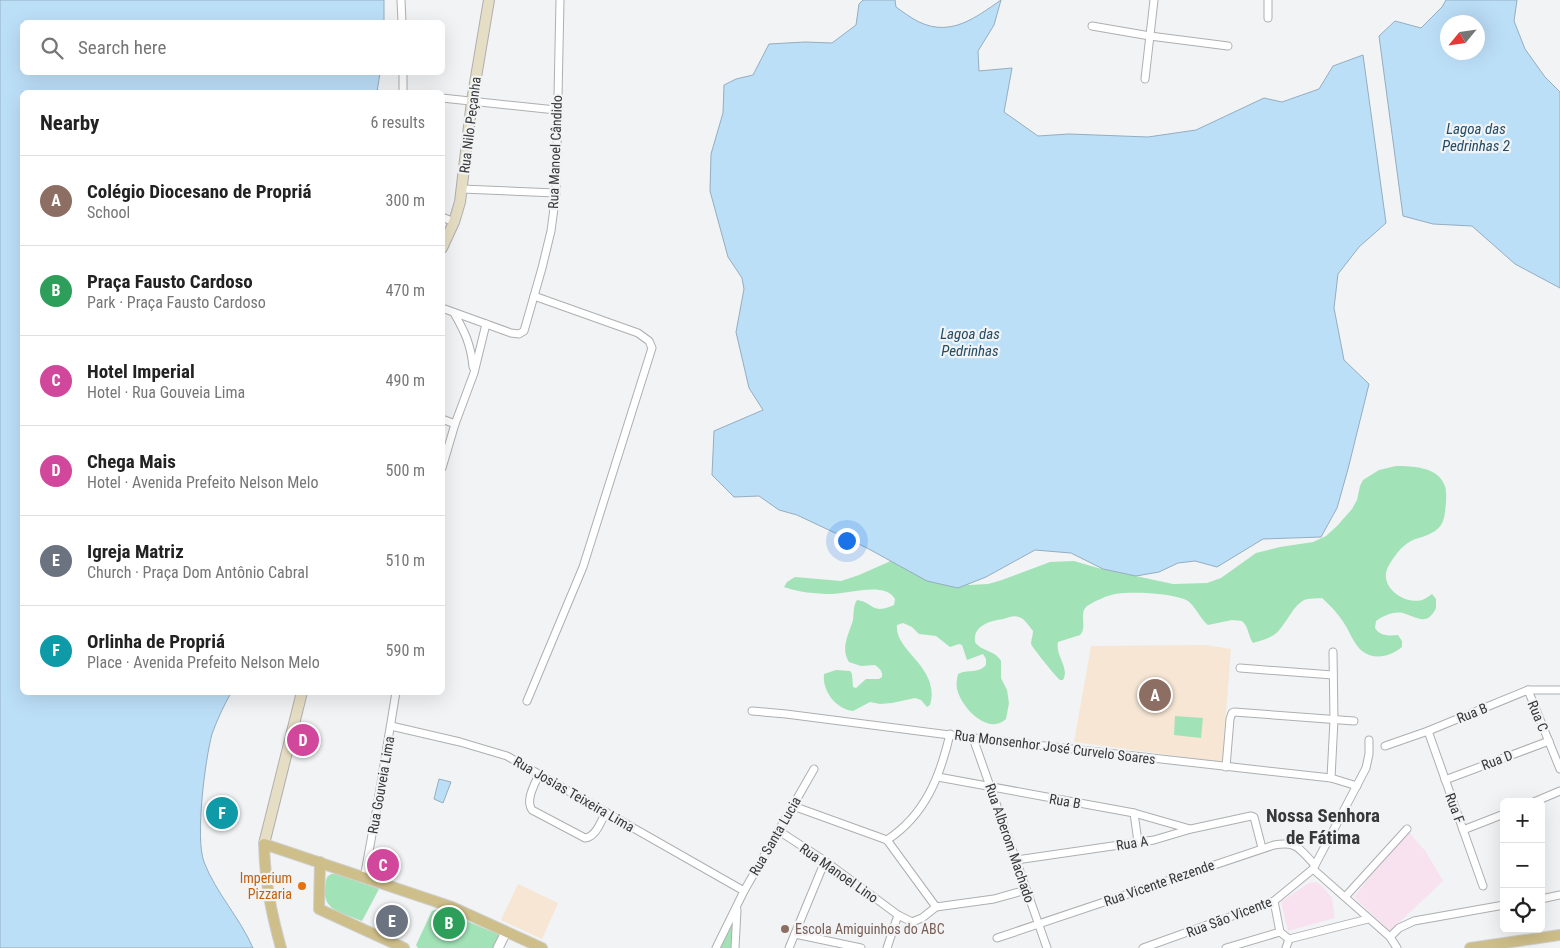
<!DOCTYPE html>
<meta charset="utf-8">
<style>
body{margin:0;font-family:"Roboto Condensed",sans-serif;background:#f6f6f6;color:#222}
.controls{position:absolute;right:15px;bottom:15px;display:grid;overflow:hidden;border-radius:8px;box-shadow:0 5px 20px #0002}
.controls button{width:45px;height:45px;display:grid;place-items:center;padding:0;border:0;border-bottom:1px solid #e0e0e0;background:#fff;color:#222;font:25px sans-serif}
.compass{position:absolute;left:1440px;top:15px;width:45px;height:45px;border-radius:50%;background:#fff;box-shadow:0 5px 20px #0002;rotate:241deg}
.you{position:absolute;left:846px;top:540px;width:18px;height:18px;margin:-12px;border:4px solid #fff;border-radius:50%;background:#1a73e8;box-shadow:0 0 0 8px #1a73e833}
.badge{display:grid;place-items:center;width:32px;height:32px;border-radius:50%;background:#a73e23;color:#fff;font-size:16px;font-weight:700}
.pin{position:absolute;translate:-50% -50%;border:2px solid #fff;box-shadow:0 1px 5px #0006}
.list{margin:0;padding:0;list-style:none}
h2{display:flex;justify-content:space-between;align-items:center;height:65px;margin:0;padding:0 20px;font-size:21px}
h2 small{font-size:16px;font-weight:400;color:#767676}
.list li{display:grid;grid-template-columns:32px 1fr auto;gap:15px;align-items:center;box-sizing:border-box;height:90px;padding:0 20px;border-top:1px solid #e0e0e0}
.list b{display:block;font-size:19px;white-space:nowrap}
.list p{margin:0;font-size:16px;white-space:nowrap;color:#767676}
.list em{font-size:16px;font-style:normal;color:#767676}
.icon{flex:none;width:28px;height:28px;fill:none;stroke:currentColor;stroke-width:2;stroke-linecap:round;stroke-linejoin:round}
.map{position:relative;flex:none;width:1560px;height:948px;overflow:hidden}
.search{position:absolute;background:#fff;box-shadow:0 5px 20px #0002;left:20px;top:20px;width:425px;height:55px;display:flex;align-items:center;gap:12px;box-sizing:border-box;padding:0 18px;border-radius:8px;color:#767676;font-size:19px}
.panel{position:absolute;background:#fff;box-shadow:0 5px 20px #0002;left:20px;top:90px;width:425px;height:605px;border-radius:8px}
.map>svg:first-child{display:block}
.education{fill:#f7e6d4}
.medical{fill:#f8e2ef}
.green{fill:#a2e2b7}
.water{fill:#bcdff8;stroke:#94adbf;fill-rule:evenodd}
.lines{fill:none;stroke-linecap:round;stroke-linejoin:round}
.minor-casing{stroke:#adafb0;stroke-width:9}
.tertiary-casing{stroke:#adafb0;stroke-width:11}
.secondary-casing{stroke:#adafb0;stroke-width:12}
.primary-casing{stroke:#cfcfcf;stroke-width:12}
.minor{stroke:#fff;stroke-width:7}
.tertiary{stroke:#fff;stroke-width:9}
.secondary{stroke:#e6dec4;stroke-width:10}
.primary{stroke:#cebe89;stroke-width:10}
.food-dot{fill:#e8710a;stroke:#f1f3f5;stroke-width:2}
.education-dot{fill:#8d6e63;stroke:#f1f3f5;stroke-width:2}
.labels{text-anchor:middle;stroke-width:4.5;stroke-linejoin:round;paint-order:stroke}
.street-label{font-size:14px;fill:#383839;stroke:#f1f3f5}
.food-label{font-size:14px;fill:#c56008;stroke:#f1f3f5;text-anchor:end}
.education-label{font-size:14px;fill:#785e54;stroke:#f1f3f5;text-anchor:start}
.water-label{font-size:15px;font-style:italic;fill:#224b64;stroke:#f1f3f5}
.district-label{font-size:19px;font-weight:bold;fill:#383839;stroke:#f1f3f5}
</style>
<div class="map">
<svg width="1560" height="948" viewBox="0 0 1560 948">
<rect width="100%" height="100%" fill="#f1f3f5"/>
<g class="education">
<path d="M1205 645 1231 649 1222 762 1074 742 1091 646Z"/>
<path d="M518 884 558 903 542 939 501 920Z"/>
</g>
<g class="medical">
<path d="M1407 830 1426 852 1443 881 1390 931 1354 897Z"/>
<path d="M1316 882 1322 886 1332 898 1335 918 1288 931 1281 902 1309 883Z"/>
</g>
<g class="green">
<path d="M1396 466C1412 466 1437 467 1444 484 1447 490 1446 497 1446 503 1445 511 1445 519 1441 525 1433 536 1421 536 1411 541 1401 546 1393 558 1388 567 1378 587 1405 605 1422 600 1425 599 1429 596 1432 594L1436 599V608C1427 627 1417 617 1403 613 1393 611 1383 616 1376 621L1375 628C1380 636 1389 636 1398 635L1402 641V647C1391 656 1375 661 1362 651 1356 646 1351 636 1347 628 1341 617 1332 607 1322 598 1315 599 1306 597 1300 603 1297 605 1294 609 1292 612 1278 632 1279 636 1253 643 1248 636 1249 627 1242 621L1232 620 1208 625C1200 619 1196 607 1188 601 1176 593 1129 591 1115 594 1106 596 1095 601 1087 606 1078 614 1088 626 1080 635L1058 642C1055 656 1070 668 1063 680H1060C1056 677 1032 647 1031 644 1031 639 1033 636 1033 631 1029 626 1025 619 1019 617 1013 615 1008 618 1003 619 989 621 973 626 975 642 982 652 995 650 1001 661V678L1007 690 1009 703 1006 719C988 736 961 707 957 689 956 684 957 679 958 674 968 669 978 674 986 665V659L983 654 967 660 962 645 959 644 950 647 936 636 919 634 912 627 903 623 897 625C894 651 941 667 930 705L927 707 921 700 915 698 892 703 880 704 870 702 853 711C836 709 822 691 824 674L836 670 850 671 852 674 853 687 856 688 866 679H879L882 677C883 671 879 668 875 665L861 666 849 662C840 648 849 634 853 620 854 613 853 606 857 600 875 603 871 615 894 605L895 599C885 581 848 594 831 594 816 594 798 592 784 587L787 582 795 577 841 581 859 575 893 560 964 581 969 585 988 584 1002 580 1050 562 1074 561 1098 568 1173 584 1207 583 1221 578 1256 553 1280 547 1313 542 1326 536 1337 526 1352 509 1357 500 1360 486 1363 480 1379 470Z"/>
<path d="M1175 716 1203 718 1201 738 1174 735Z"/>
<path d="M331 874H337L379 889 362 921C337 911 318 910 327 877Z"/>
<path d="M438 909 500 935 493 948H418L416 945 432 911Z"/>
<path d="M734 917 732 948H720Z"/>
</g>
<g class="water">
<path d="M0 0H384V22H22V72L380 73 377 92H22V692L231 693C224 705 217 720 212 734 205 760 195 838 204 862 216 893 240 918 253 948H0Z"/>
<path d="M863 0H895L896 7C903 12 911 18 919 22 951 37 975 18 1001 0L994 25 978 51 979 71 1012 68 1004 112 1038 136 1069 134 1148 137 1196 130 1264 98 1282 102 1319 89 1333 66 1363 55 1386 223 1359 247 1338 274 1334 308 1344 360 1369 384 1348 469 1337 508 1321 537 1263 539 1217 567 1195 561 1178 563 1159 572 1136 576 1103 569 1071 553 1035 550 986 577 958 588 927 581 867 548 797 515 779 510 759 496 734 497 712 475 714 431 763 410 749 388 736 332 744 289 742 278 728 257 710 191 711 154 723 113 724 85 736 79 753 75 769 44 805 42 832 43 856 25 859 4Z"/>
<path d="M1446 0H1517L1514 21 1525 49 1545 77 1560 92V288L1515 264 1472 226 1433 224 1403 216 1379 36 1395 21 1421 28 1442 7ZM1478 22V52H1448V22Z"/>
<path d="M439 779 451 782 443 803 434 799Z"/>
</g>
<g class="lines">
<g class="minor-casing">
<g id="minor">
<path d="M401 0 402 22"/>
<path d="M1268 18V0"/>
<path d="M1092 26 1150 36 1228 46"/>
<path d="M403 72V92"/>
<path d="M1145 79 1154 0"/>
<path d="M442 98 556 110"/>
<path d="M462 189 556 193"/>
<path d="M442 217 454 222"/>
<path d="M442 308 511 333 519 334 524 331 542 268 551 231 556 193 560 0"/>
<path d="M454 313C465 332 471 345 473 367"/>
<path d="M442 419 455 424"/>
<path d="M442 468 455 424 474 373 486 324"/>
<path d="M1240 668 1333 675"/>
<path d="M1528 690 1560 769"/>
<path d="M527 701 583 567 652 348 649 341 638 333 534 296"/>
<path d="M752 711 786 714 973 738 1331 778 1357 786"/>
<path d="M391 726 460 742 507 756 744 891"/>
<path d="M1428 731 1483 886"/>
<path d="M973 738 1047 948"/>
<path d="M1385 746 1428 731 1528 690H1560"/>
<path d="M1226 767 1230 719 1232 713 1234 712 1354 721"/>
<path d="M539 774C535 784 525 800 532 810L585 838C596 837 601 821 606 812"/>
<path d="M938 777 1134 813 1190 829"/>
<path d="M1331 778 1334 720 1333 652"/>
<path d="M1445 780 1549 741"/>
<path d="M1534 802 1560 791"/>
<path d="M793 806 887 840 936 907"/>
<path d="M1134 813 1138 842"/>
<path d="M1463 830 1504 814"/>
<path d="M779 831 825 861 898 915 912 922 922 918 936 907 994 899 1026 890"/>
<path d="M887 840C925 815 940 777 950 734"/>
<path d="M1016 860 1154 840 1191 829 1251 816 1254 817 1262 848"/>
<path d="M1313 869 1390 937 1397 948"/>
<path d="M364 878 376 813 396 692"/>
<path d="M1345 897 1407 829"/>
<path d="M1541 899 1560 895"/>
<path d="M1274 901 1280 932"/>
<path d="M795 934 861 948"/>
<path d="M1390 937 1399 928 1414 921 1504 905"/>
<path d="M997 938 1274 845C1298 841 1299 849 1315 865"/>
<path d="M1289 939 1368 919"/>
<path d="M716 948 744 891 814 769"/>
<path d="M735 948 737 910"/>
<path d="M789 948 825 861"/>
<path d="M887 948 898 915"/>
<path d="M1143 948 1274 901 1313 869 1366 768 1369 754V740"/>
<path d="M1226 948 1280 932 1289 939"/>
<path d="M1286 948 1289 939"/>
</g>
</g>
<g class="tertiary-casing">
<path id="tertiary" d="M498 948 506 932"/>
</g>
<g class="secondary-casing">
<g id="secondary">
<path d="M442 248 454 222 460 202 472 101 489 0"/>
<path d="M264 844 302 692"/>
</g>
</g>
<g class="primary-casing">
<g id="primary">
<path d="M320 862 319 909 404 948"/>
<path d="M281 948C271 912 265 882 264 844L452 907 542 948"/>
<path d="M1470 948 1560 935"/>
</g>
</g>
<use href="#minor" class="minor"/>
<use href="#tertiary" class="tertiary"/>
<use href="#secondary" class="secondary"/>
<use href="#primary" class="primary"/>
</g>
<circle class="food-dot" cx="302" cy="886" r="5"/>
<circle class="education-dot" cx="785" cy="929" r="5"/>
<g class="labels">
<g class="street-label">
<text transform="translate(470 125) rotate(-83)" y="5">Rua Nilo Peçanha</text>
<text transform="translate(555 152) rotate(-88)" y="5">Rua Manoel Cândido</text>
<text transform="translate(1472 713) rotate(-22)" y="5">Rua B</text>
<text transform="translate(1538 716) rotate(68)" y="5">Rua C</text>
<text transform="translate(1055 747) rotate(7)" y="5">Rua Monsenhor José Curvelo Soares</text>
<text transform="translate(1497 760) rotate(-21)" y="5">Rua D</text>
<text transform="translate(381 785) rotate(-80)" y="5">Rua Gouveia Lima</text>
<text transform="translate(574 794) rotate(30)" y="5">Rua Josias Teixeira Lima</text>
<text transform="translate(1065 801) rotate(10)" y="5">Rua B</text>
<text transform="translate(1455 808) rotate(70)" y="5">Rua F</text>
<text transform="translate(775 836) rotate(-60)" y="5">Rua Santa Lucia</text>
<text transform="translate(1010 843) rotate(71)" y="5">Rua Alberom Machado</text>
<text transform="translate(1132 843) rotate(-9)" y="5">Rua A</text>
<text transform="translate(839 873) rotate(35)" y="5">Rua Manoel Lino</text>
<text transform="translate(1159 883) rotate(-19)" y="5">Rua Vicente Rezende</text>
<text transform="translate(1229 917) rotate(-21)" y="5">Rua São Vicente</text>
</g>
<g class="food-label">
<text x="292" y="883">Imperium<tspan x="292" dy="16">Pizzaria</tspan></text>
</g>
<g class="education-label">
<text x="795" y="934">Escola Amiguinhos do ABC</text>
</g>
<g class="water-label">
<text x="1476" y="134">Lagoa das<tspan x="1476" dy="17">Pedrinhas 2</tspan></text>
<text x="970" y="339">Lagoa das<tspan x="970" dy="17">Pedrinhas</tspan></text>
</g>
<g class="district-label">
<text x="1323" y="822">Nossa Senhora<tspan x="1323" dy="22">de Fátima</tspan></text>
</g>
</g>
</svg>
<div class="controls">
<button>+</button>
<button>−</button>
<button><svg class="icon" aria-label="locate" viewBox="0 0 24 24"><circle cx="12" cy="12" r="6"/><path d="M12 2v4M12 18v4M2 12h4M18 12h4"/></svg></button>
</div>
<svg class="compass" viewBox="-18 -18 36 36"><path d="M0-13l5 13h-10z" fill="#e53935"/><path d="M0 13l5-13h-10z" fill="#767676"/></svg>
<div class="you"></div>
<div class="pin badge" style="left:1155px;top:695px;background:#8d6e63">A</div>
<div class="pin badge" style="left:449px;top:923px;background:#2e9e5b">B</div>
<div class="pin badge" style="left:383px;top:865px;background:#d1479c">C</div>
<div class="pin badge" style="left:303px;top:740px;background:#d1479c">D</div>
<div class="pin badge" style="left:392px;top:921px;background:#6b7280">E</div>
<div class="pin badge" style="left:222px;top:813px;background:#0f9aa8">F</div>
<div class="search"><svg class="icon" aria-label="search" viewBox="0 0 24 24"><circle cx="10" cy="10" r="6"/><path d="M15 15l6 6"/></svg>Search here</div>
<section class="panel">
<h2>Nearby<small>6 results</small></h2>
<ul class="list">
<li><span class="badge" style="background:#8d6e63">A</span><div><b>Colégio Diocesano de Propriá</b><p>School</p></div><em>300 m</em></li>
<li><span class="badge" style="background:#2e9e5b">B</span><div><b>Praça Fausto Cardoso</b><p>Park · Praça Fausto Cardoso</p></div><em>470 m</em></li>
<li><span class="badge" style="background:#d1479c">C</span><div><b>Hotel Imperial</b><p>Hotel · Rua Gouveia Lima</p></div><em>490 m</em></li>
<li><span class="badge" style="background:#d1479c">D</span><div><b>Chega Mais</b><p>Hotel · Avenida Prefeito Nelson Melo</p></div><em>500 m</em></li>
<li><span class="badge" style="background:#6b7280">E</span><div><b>Igreja Matriz</b><p>Church · Praça Dom Antônio Cabral</p></div><em>510 m</em></li>
<li><span class="badge" style="background:#0f9aa8">F</span><div><b>Orlinha de Propriá</b><p>Place · Avenida Prefeito Nelson Melo</p></div><em>590 m</em></li>
</ul>
</section>
</div>
